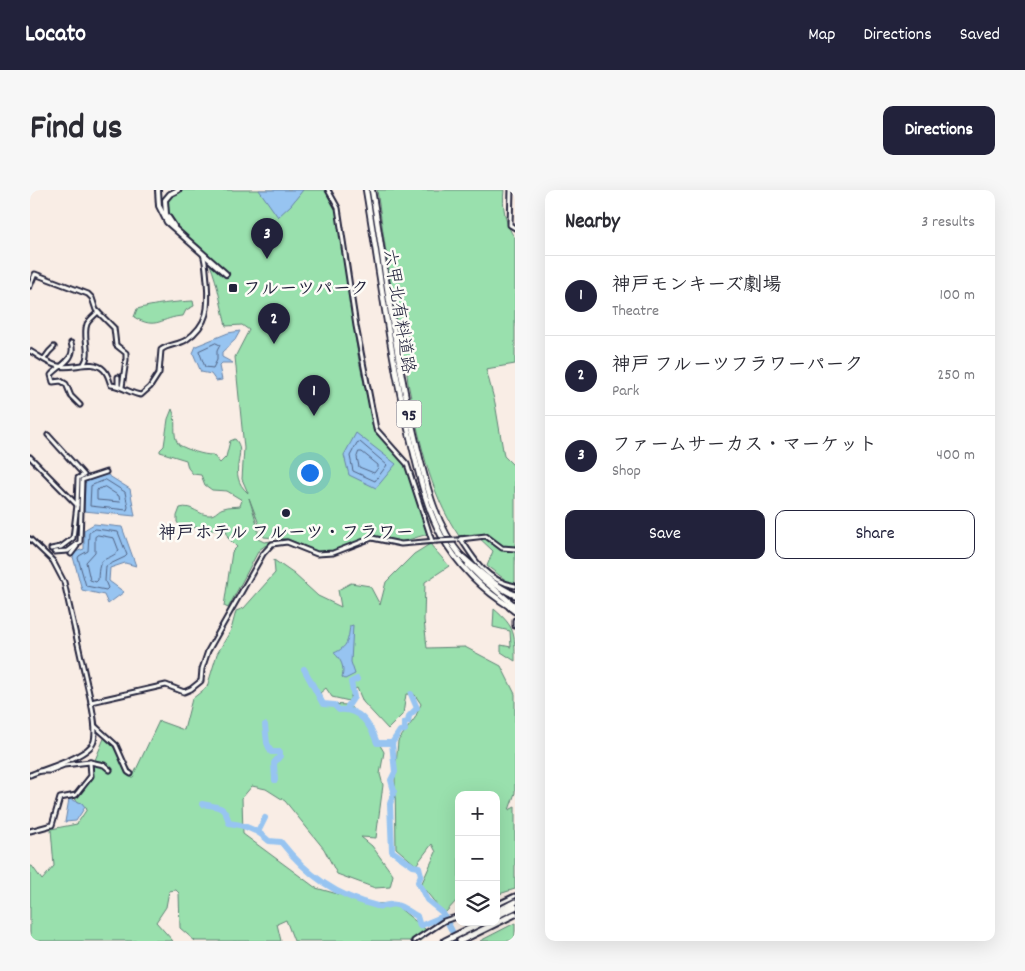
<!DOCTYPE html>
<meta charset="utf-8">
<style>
body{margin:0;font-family:Dekko,"Klee One",sans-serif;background:#f7f7f7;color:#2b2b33}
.controls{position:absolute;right:15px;bottom:15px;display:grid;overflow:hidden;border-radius:10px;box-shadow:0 5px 20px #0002}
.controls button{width:45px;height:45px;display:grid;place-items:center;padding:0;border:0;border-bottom:1px solid #e1e1e2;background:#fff;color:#2b2b33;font:25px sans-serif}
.you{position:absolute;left:279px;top:282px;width:18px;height:18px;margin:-12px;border:4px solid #fff;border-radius:50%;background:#1a73e8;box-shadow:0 0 0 8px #1a73e833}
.badge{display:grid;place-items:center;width:32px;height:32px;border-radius:50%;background:#22223b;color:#fff;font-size:16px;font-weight:700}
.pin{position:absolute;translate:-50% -41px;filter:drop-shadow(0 1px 2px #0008)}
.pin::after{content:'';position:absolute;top:26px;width:18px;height:15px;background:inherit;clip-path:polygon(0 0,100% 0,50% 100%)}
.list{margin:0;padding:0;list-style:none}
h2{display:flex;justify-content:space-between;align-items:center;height:65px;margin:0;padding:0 20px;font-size:21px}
h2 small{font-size:16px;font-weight:400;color:#7c7c81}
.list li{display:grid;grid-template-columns:32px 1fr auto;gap:15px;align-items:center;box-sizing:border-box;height:80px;padding:0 20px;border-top:1px solid #e1e1e2}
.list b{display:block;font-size:19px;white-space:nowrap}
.list p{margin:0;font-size:16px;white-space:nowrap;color:#7c7c81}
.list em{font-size:16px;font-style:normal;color:#7c7c81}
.actions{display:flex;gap:10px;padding:15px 20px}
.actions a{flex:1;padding:11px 0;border:1px solid #22223b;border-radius:10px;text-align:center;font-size:18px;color:#22223b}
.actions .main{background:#22223b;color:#fff}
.icon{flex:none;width:28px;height:28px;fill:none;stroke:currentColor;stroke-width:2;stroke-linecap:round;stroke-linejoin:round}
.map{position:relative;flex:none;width:485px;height:751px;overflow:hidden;border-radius:10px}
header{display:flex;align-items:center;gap:30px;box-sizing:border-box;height:70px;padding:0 25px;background:#22223b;color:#fff}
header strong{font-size:24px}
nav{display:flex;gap:28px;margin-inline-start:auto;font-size:18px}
.intro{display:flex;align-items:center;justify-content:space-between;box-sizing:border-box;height:120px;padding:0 30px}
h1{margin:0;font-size:35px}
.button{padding:12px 22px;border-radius:10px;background:#22223b;color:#fff;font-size:18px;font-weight:700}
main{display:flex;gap:30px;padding:0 30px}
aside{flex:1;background:#fff;border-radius:10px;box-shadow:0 5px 20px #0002}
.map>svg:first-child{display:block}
.green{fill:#99e0ad;stroke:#5e8174}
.water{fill:#97c4f1;stroke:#6883a8}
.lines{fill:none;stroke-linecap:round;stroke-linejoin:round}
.shore{stroke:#516384;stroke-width:1}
.river{stroke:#97c4f1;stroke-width:6}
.street-casing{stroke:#22223b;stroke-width:7}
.secondary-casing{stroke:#22223b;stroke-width:8}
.primary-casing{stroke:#22223b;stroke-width:8}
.highway-casing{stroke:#22223b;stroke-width:9}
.street{stroke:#fdfcf7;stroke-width:3}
.secondary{stroke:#fdfcf7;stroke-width:4}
.primary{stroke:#fdfcf7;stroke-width:4.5}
.highway{stroke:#fdfcf7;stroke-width:5}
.street-bridge-casing{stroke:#22223b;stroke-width:7;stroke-linecap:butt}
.street-bridge{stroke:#fdfcf7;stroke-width:3}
.poi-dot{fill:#22223b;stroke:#fdfcf7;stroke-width:2}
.labels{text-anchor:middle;stroke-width:5;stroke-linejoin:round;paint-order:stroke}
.shield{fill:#fdfcf7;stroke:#646373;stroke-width:1}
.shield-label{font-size:16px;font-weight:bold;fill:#22223b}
.poi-label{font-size:18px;font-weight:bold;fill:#22223b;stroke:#fdfcf7;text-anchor:start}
.street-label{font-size:18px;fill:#22223b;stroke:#fdfcf7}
</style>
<header>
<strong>Locato</strong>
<nav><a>Map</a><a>Directions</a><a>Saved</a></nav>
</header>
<div class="intro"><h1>Find us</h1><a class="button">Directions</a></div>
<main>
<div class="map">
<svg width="485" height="751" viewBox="0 0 485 751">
<rect width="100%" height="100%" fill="#f9ede5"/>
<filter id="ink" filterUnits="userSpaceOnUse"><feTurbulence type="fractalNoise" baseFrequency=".02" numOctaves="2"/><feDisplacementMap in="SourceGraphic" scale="10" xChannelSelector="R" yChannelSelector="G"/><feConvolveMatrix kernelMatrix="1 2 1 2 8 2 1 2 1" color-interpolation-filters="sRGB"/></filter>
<g filter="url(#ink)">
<g class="green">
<path d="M153 0H297L306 20 329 171 345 242 376 276 398 344 371 352 342 347 302 362H288L258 349 234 347 219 308 228 337V349L234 352 242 351 229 360 198 418 194 416 202 362 207 357 198 348 196 340H174L166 337 154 341 147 332V326L150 318C162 314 169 326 180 325 186 325 188 319 194 318 199 316 205 317 210 316L212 310 197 301 182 300 175 295 171 285 163 284 158 278 156 270 130 262V260L134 256 138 229 142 219C148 231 141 245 149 255 159 260 172 265 183 265L190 273 196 267 200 251 205 249C219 263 195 283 218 303L212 289 214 258 205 167 219 140 212 135 196 136C190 112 187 86 175 64 164 43 136 43 137 14 137 5 145 2 153 0Z"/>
<path d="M347 0H474C472 16 475 35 485 48V174L456 179 465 213 474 266 485 277V397L457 376 463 361 445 344 429 346C398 301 389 246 378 193L377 184 379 182 372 173Z"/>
<path d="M163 111 164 116 156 120 153 126C131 127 127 141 104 127L107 119C125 114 144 112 163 111Z"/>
<path d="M400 354 419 376 395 392 394 430 397 458 435 457 471 476 485 504V603L479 620 485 617V699L466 705V605H429V708L414 724 391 695 406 662 402 654 386 675 366 658 365 588 368 551 385 528 391 514 385 505 376 504 373 524 358 539 333 512 327 498 323 500 319 511 302 507 296 498 290 503 295 514 319 515 341 540 354 562 350 584 353 595 346 648 331 647 342 656 363 685 360 697 345 698 307 684 294 659 255 611 236 599 222 596 212 608 213 644 286 698 343 714 363 713 400 743 391 751H264L256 730 247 734 251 751H165L150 738 149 703 146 700 139 701 136 717 126 732 143 751H0V676H2L12 690 24 676 21 639 47 634 57 619 45 609 58 587 75 546 104 584 129 531 154 540 162 509 177 497 187 464 201 440 206 421 214 418 245 383 244 370 264 384 288 406 311 417 308 400 321 393 340 396 350 415 356 392 384 364Z"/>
<path d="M464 419C485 437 485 443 485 471L471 462V455L481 457 480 441 463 437Z"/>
<path d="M485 733V751H450Z"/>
</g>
<g class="water">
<path d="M229 0H273L261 15 248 27Z"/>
<path d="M210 141 205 150 192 162V167L203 173H192L189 176 192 190 186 191 181 184 171 182 163 163 166 156 198 143Z"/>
<path d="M326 243 366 274 346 298 319 285 314 265Z"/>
<path d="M76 284 100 299 105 326 54 321 55 292Z"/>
<path d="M64 334 92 337 106 376 95 373 80 378 79 391 94 402 78 414 74 405 52 400 42 363 54 359V340Z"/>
<path d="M323 435 321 472 325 484 315 489 312 487C315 478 311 469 304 463 318 457 318 450 320 436Z"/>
<path d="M39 609 52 613 55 617 46 631 35 632Z"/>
</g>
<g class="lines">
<g class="shore">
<path d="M186 153 190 155 187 161V170L183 178 175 177 169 161Z"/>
<path d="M330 252 357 275 345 291 323 281 320 266 327 253Z"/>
<path d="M329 262H332L348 275V278L344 283 329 277 327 267Z"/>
<path d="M76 290 95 302 98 317 97 320 60 316 61 296Z"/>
<path d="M75 297 89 306 90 312 67 310V300Z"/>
<path d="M66 339 88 342 97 365 95 367 76 376 75 391 78 398 76 400 56 396 48 368 49 366 58 361 59 343Z"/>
<path d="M68 345 84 348 89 361C74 374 69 363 68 390L66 392 60 390 56 372 65 362V347Z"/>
</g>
<g class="river">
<path d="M274 479 293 514 304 515 309 520C330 518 341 536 347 553H362L365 582 361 590 364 601 360 614 362 661 383 676 389 677 391 685 388 692 397 710 413 723 427 751"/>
<path d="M317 519 318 516 324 507 321 492 327 489"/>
<path d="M235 535 237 553 241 562H250V566L244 573 245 590"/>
<path d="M362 553 370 541 375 540 374 533 378 532 379 526 387 518 381 504"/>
<path d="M172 614C188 617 195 615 199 633 215 635 228 640 239 651L251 652C277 685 306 706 347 716 353 718 360 713 366 715 373 716 380 723 387 726L390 736 414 726"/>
<path d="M228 642 235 628"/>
</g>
<g class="street-casing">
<g id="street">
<path d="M298 0 308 18 326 136 346 239 377 274 402 351"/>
<path d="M481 0 480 35 485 38"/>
<path d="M0 96 5 84 58 104 62 108 66 120 84 138 86 155 96 163V170L92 197"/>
<path d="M41 153C47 169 30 175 21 185L23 192 31 191 36 194 41 206 50 215"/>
<path d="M0 161C9 166 18 174 28 176 43 180 62 168 74 180 78 184 79 190 81 195 93 196 100 204 111 205L120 197 129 183 131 160C138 154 148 155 156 150 179 134 179 117 177 91 176 82 176 73 173 64"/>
<path d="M14 169 19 162 24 157"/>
<path d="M54 174C62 162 52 147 57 134 59 130 64 126 68 122"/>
<path d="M88 196V187"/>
<path d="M18 245 54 285 48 288 47 315 43 348 31 357 21 359"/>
<path d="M0 267 47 315"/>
<path d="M0 349 23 371 34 392 61 512 136 495 154 502 161 499 171 491 172 479 178 461 233 364 242 354 257 352 287 364 303 363 342 348 371 354 406 351"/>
<path d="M430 349 456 346 472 358 485 359"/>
<path d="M431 349C446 373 457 390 485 396"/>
<path d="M24 362 38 361 50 352 52 290 76 282"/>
<path d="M41 364 47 356"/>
<path d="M485 430V436"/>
<path d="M65 536 86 555 98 582 101 584"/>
<path d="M60 572 74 575 80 580"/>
<path d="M0 585C14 579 60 566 64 551 67 539 63 524 61 512"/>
<path d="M0 641 22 635 30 608 46 605 61 586 60 572 34 575 19 581H9"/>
<path d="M466 715 485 706"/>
<path d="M384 751 414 731 429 726"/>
</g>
</g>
<g class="secondary-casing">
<g id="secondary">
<path d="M128 0 129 16 137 32 196 84"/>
<path d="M144 36 136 24 135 10 140 4 148 0"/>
</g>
</g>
<g class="primary-casing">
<g id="primary">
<path d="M336 0C350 83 360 166 380 247 388 280 395 315 411 345 428 375 452 400 482 418"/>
<path d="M342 0C356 83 365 166 385 248 395 289 404 334 432 367"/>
<path d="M438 375 451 388 485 416"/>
</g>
</g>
<g class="highway-casing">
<g id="highway">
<path d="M430 365C447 380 464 396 485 405"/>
<path d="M480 417 485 421"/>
<path d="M466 722 485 712"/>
<path d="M466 726 485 717"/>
<path d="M415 751 453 732"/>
<path d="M430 751 485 724"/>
</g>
</g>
<use href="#street" class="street"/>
<use href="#secondary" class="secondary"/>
<use href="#primary" class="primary"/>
<use href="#highway" class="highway"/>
<g class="street-bridge-casing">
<path id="street-bridge" d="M406 351 427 350"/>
</g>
<use href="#street-bridge" class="street-bridge"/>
</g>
</g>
<g class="poi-dot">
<rect x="198" y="93" width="10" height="10" rx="2.5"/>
<circle cx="256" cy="323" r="5"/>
</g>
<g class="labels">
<rect class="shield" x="366.5" y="210.5" width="25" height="27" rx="4"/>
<g class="shield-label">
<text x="379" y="230">95</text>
</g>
<g class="poi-label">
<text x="213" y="104">フルーツパーク</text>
<text x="256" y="348" text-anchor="middle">神戸ホテル フルーツ・フラワー</text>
</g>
<g class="street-label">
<text transform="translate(370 121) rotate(81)" y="6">六甲北有料道路</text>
</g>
</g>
</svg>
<div class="controls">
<button>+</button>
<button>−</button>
<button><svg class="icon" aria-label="layers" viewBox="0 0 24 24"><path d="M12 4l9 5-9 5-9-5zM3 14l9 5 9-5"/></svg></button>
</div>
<div class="you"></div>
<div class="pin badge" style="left:284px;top:226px">1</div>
<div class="pin badge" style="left:244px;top:154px">2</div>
<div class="pin badge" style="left:237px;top:69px">3</div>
</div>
<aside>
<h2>Nearby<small>3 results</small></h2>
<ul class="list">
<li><span class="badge">1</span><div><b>神戸モンキーズ劇場</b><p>Theatre</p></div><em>100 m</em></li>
<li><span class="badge">2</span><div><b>神戸 フルーツフラワーパーク</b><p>Park</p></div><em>250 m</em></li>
<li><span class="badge">3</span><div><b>ファームサーカス・マーケット</b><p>Shop</p></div><em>400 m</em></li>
</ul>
<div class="actions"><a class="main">Save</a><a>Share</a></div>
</aside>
</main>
